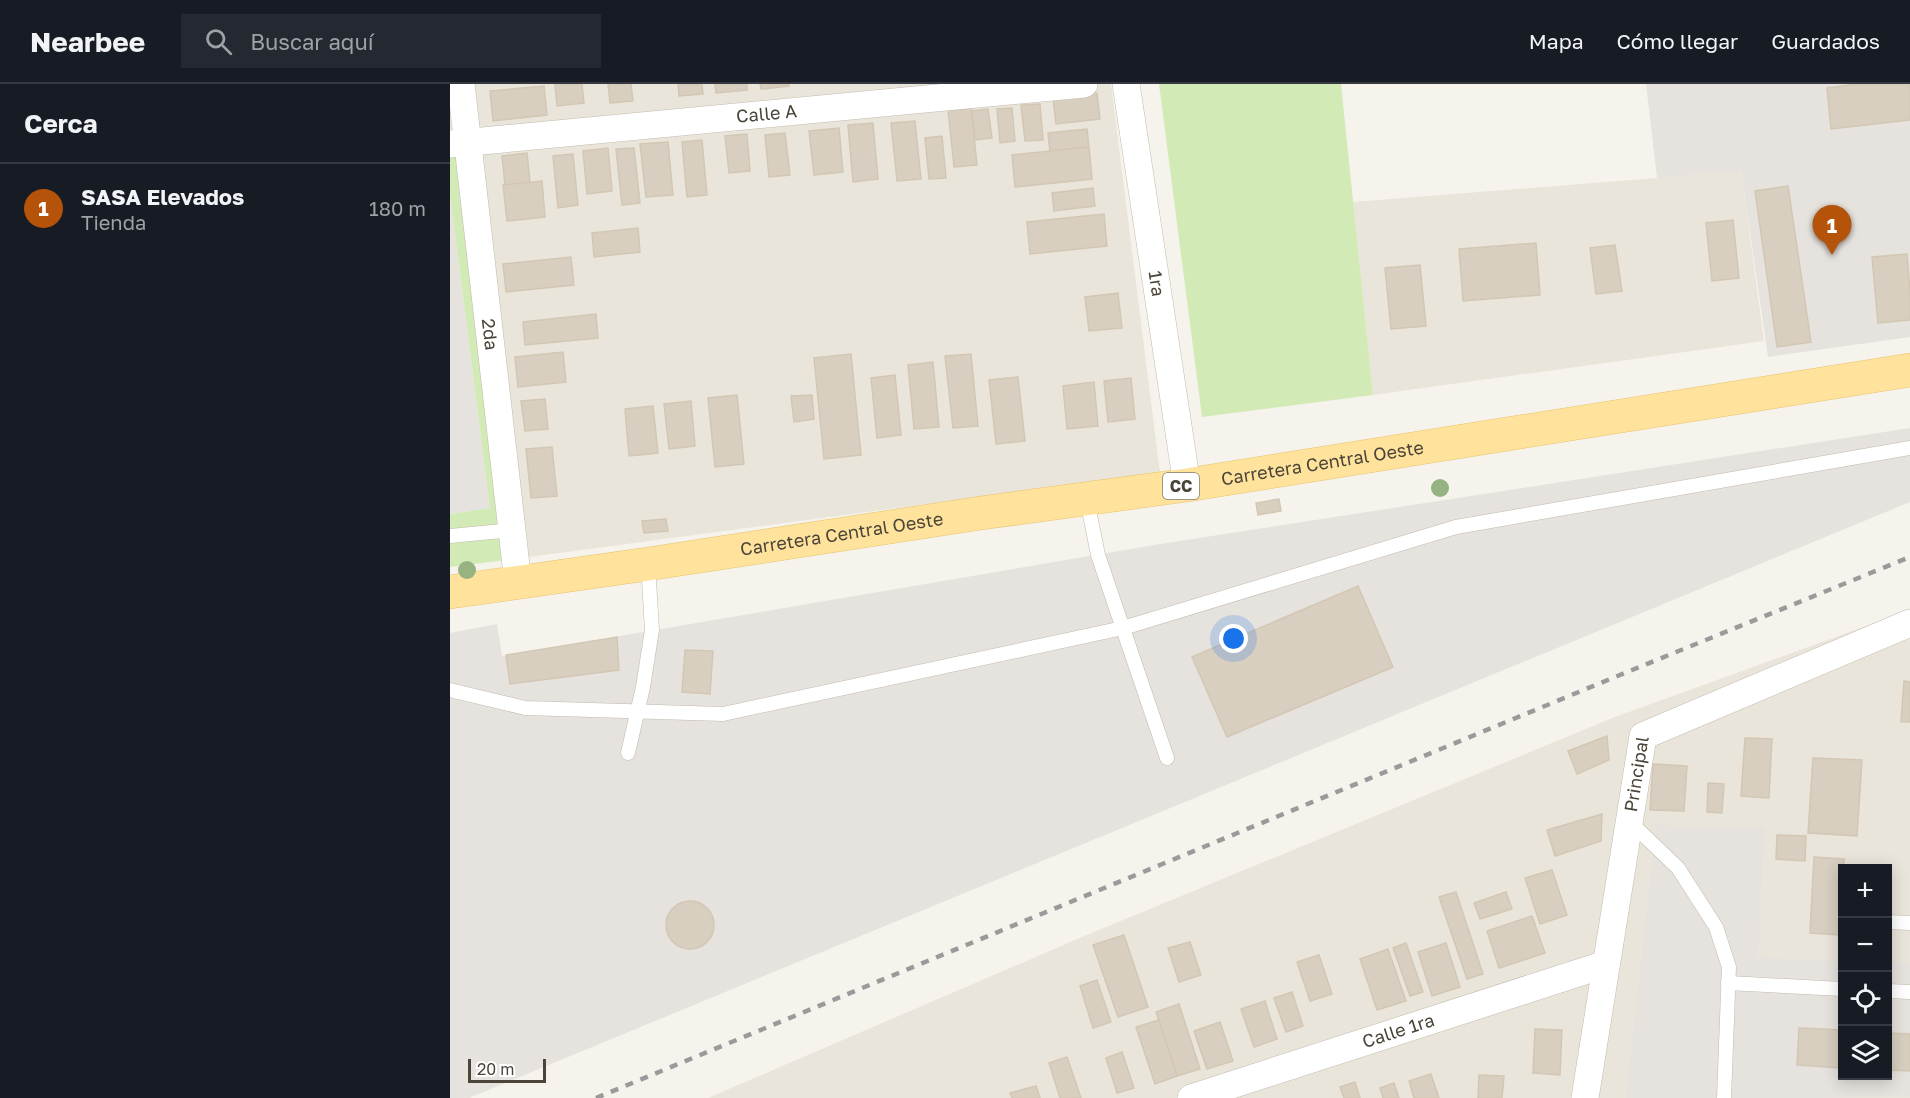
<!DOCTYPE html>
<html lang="es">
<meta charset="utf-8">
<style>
body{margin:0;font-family:"Golos Text",sans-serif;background:#242831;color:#f1f3f6}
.controls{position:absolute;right:18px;bottom:18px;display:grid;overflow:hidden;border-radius:0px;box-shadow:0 3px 15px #0003}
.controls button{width:54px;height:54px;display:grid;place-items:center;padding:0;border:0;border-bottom:2px solid #363941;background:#171b24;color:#f1f3f6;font:30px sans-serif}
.scale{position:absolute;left:18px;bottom:15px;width:78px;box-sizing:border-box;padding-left:6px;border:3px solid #4b4439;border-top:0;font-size:16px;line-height:21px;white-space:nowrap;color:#4b4439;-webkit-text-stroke:4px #fff;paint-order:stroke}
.you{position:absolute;left:784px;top:555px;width:21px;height:21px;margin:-15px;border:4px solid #fff;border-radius:50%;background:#1a73e8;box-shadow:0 0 0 9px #1a73e833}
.badge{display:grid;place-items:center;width:39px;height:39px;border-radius:50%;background:#b45309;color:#fff;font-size:20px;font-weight:700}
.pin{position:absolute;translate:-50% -50px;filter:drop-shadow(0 2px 3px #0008)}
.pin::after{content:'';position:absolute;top:32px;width:21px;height:18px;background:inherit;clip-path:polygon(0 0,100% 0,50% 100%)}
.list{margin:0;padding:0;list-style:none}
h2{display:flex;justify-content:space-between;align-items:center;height:78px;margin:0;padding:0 24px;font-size:26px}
h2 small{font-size:20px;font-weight:400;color:#9ea1a6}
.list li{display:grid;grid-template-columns:39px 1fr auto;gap:18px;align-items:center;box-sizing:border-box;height:90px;padding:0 24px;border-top:2px solid #363941}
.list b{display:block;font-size:22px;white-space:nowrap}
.list p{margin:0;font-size:20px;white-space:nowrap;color:#9ea1a6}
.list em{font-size:20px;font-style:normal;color:#9ea1a6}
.icon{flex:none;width:33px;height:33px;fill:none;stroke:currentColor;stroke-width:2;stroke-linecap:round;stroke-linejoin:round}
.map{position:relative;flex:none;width:1460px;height:1014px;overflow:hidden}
header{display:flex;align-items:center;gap:36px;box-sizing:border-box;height:84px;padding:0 30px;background:#171b24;border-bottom:2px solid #363941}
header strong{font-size:28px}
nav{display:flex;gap:33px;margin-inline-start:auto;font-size:21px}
.search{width:420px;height:54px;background:#242831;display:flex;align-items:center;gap:15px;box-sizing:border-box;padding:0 21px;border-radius:0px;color:#9ea1a6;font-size:22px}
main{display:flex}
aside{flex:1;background:#171b24}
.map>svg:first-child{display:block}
.residential{fill:#eae5da;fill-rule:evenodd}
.industrial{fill:#e6e2dd}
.green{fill:#d2eab5}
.building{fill:#d8cfc1;stroke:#d3c7b4;stroke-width:1.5}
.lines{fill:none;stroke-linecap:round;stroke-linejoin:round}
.lane-casing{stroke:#c2bbae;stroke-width:15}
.street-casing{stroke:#c2bbae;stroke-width:28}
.primary-casing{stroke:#e6c16a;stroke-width:34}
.lane{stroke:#fff;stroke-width:14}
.street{stroke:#fff;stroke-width:27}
.primary{stroke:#ffe39c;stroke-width:33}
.rail{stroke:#9a9a9a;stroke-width:4.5;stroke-dasharray:8 8;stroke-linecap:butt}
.tree{fill:#97b381}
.labels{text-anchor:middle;stroke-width:4.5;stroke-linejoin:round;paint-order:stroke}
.shield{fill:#fff;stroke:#817c74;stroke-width:1.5}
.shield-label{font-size:16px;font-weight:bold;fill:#4b4439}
.street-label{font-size:18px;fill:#4b4439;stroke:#fff}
</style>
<header>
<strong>Nearbee</strong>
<div class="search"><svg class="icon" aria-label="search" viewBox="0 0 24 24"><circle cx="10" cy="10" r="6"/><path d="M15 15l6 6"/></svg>Buscar aquí</div>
<nav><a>Mapa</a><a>Cómo llegar</a><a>Guardados</a></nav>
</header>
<main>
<aside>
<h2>Cerca<small></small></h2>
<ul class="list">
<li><span class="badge">1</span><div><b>SASA Elevados</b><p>Tienda</p></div><em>180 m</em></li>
</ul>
</aside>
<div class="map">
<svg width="1460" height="1014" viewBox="0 0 1460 1014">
<rect width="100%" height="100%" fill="#f6f3ec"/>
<g class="residential">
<path d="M0 0H661L710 389 71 474 0 50Z"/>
<path d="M1291 85 1314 257 923 311 903 118 1207 94Z"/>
<path d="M1460 526V1014H258L632 853 1165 633ZM1392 784H1438V992H1392Z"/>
</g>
<g class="industrial">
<path d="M1196 0H1460V253L1318 273 1291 86 1207 94Z"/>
<path d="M0 111 40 424 0 430Z"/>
<path d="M1460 344V418L19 1014H0V549L47 540 52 572 710 460Z"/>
<path d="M1206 741 1314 744 1308 874 1392 877V992H1438V878L1460 879V1012L1382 1014H1176Z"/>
</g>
<g class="green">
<path d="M709 0H891L923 311 752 333Z"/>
<path d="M21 48 71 474 0 483V430L40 424 0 111V50Z"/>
</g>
<g class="building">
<path d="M105 0H132L134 19 107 22Z"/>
<path d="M158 0H181L183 17 160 19Z"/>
<path d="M228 0H252L253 10 229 12Z"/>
<path d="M265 0H297V6L266 9Z"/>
<path d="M310 0H339V2L311 5Z"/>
<path d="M1407 0H1460V36L1381 45 1377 4Z"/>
<path d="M94 2 97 31 43 37 40 7Z"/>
<path d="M647 9 650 35 606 40 603 14Z"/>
<path d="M590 20 593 56 575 57 571 21Z"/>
<path d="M521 24 527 81 504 83 498 26Z"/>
<path d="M562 24 565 57 550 59 547 25Z"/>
<path d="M538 25 542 54 525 56 522 27Z"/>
<path d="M465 37 471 95 447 97 441 39Z"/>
<path d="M423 39 428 95 403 98 398 41Z"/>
<path d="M389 44 393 88 364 91 359 47Z"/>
<path d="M637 45 639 63 600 67 598 49Z"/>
<path d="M335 49 340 91 319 93 315 51Z"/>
<path d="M297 50 300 87 279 89 275 52Z"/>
<path d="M492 52 496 94 479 95 475 54Z"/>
<path d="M252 56 257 111 237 113 232 58Z"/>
<path d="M218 58 223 111 196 113 190 60Z"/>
<path d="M639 63 642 95 565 103 562 71Z"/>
<path d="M158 64 162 107 137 110 133 67Z"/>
<path d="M184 64 190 119 172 121 166 65Z"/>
<path d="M77 69 80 98 55 101 52 72Z"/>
<path d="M123 70 128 121 108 124 103 72Z"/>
<path d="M92 97 95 133 57 137 53 101Z"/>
<path d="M1338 102 1361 258 1327 263 1305 107Z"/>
<path d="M643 104 645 122 604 127 602 109Z"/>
<path d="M654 130 657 162 580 170 577 138Z"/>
<path d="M1283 136 1289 194 1262 197 1256 139Z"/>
<path d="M188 144 190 168 144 173 142 149Z"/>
<path d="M1086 159 1090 211 1013 217 1009 165Z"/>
<path d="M1165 161 1172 207 1146 210 1140 164Z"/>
<path d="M1457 170 1460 207V236L1428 239 1422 173Z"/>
<path d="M121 173 124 201 56 208 53 180Z"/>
<path d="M970 181 976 242 941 245 935 184Z"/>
<path d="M668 209 672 244 639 247 635 213Z"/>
<path d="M146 230 148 254 75 261 73 238Z"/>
<path d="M113 268 116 298 68 303 65 273Z"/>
<path d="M401 270 411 371 374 375 364 274Z"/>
<path d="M521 270 528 342 503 344 495 272Z"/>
<path d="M483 278 489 343 464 345 458 281Z"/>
<path d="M445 291 451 351 427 354 421 294Z"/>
<path d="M568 293 575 357 546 360 539 296Z"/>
<path d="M681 294 685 335 658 338 654 297Z"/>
<path d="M644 298 648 342 617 345 613 302Z"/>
<path d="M287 311 294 380 265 383 258 314Z"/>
<path d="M362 311 364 335 344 338 341 312Z"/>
<path d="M95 315 98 345 75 347 71 317Z"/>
<path d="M241 317 245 362 219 365 214 320Z"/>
<path d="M203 322 208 369 179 372 175 325Z"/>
<path d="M102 363 107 412 81 414 76 365Z"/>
<path d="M829 415 831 427 808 431 806 419Z"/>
<path d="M216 435 218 447 194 449 192 437Z"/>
<path d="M908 502 943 583 777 653 742 573Z"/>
<path d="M167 553 169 586 60 600 56 571Z"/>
<path d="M235 566 263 567 260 610 232 608Z"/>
<path d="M1454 597 1460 598V638H1451Z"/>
<path d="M1157 652 1159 676 1127 690 1118 667Z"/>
<path d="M1295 654 1322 655 1319 714 1291 712Z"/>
<path d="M1363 674 1412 676 1407 752 1358 749Z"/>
<path d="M1203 680 1237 682 1234 727 1200 726Z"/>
<path d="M1258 699 1274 700 1272 729 1257 728Z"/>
<path d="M1152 730 1151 757 1105 772 1097 746Z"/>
<path d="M1327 751 1356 752 1355 777 1326 775Z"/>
<path d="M1364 773 1394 775 1390 851 1360 849Z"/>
<path d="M1102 786 1117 831 1090 840 1075 794Z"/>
<path d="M1006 808 1033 890 1017 895 989 813Z"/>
<path d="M1056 808 1062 825 1030 835 1024 819Z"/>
<circle cx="240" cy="841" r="24"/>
<path d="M1082 832 1095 869 1049 884 1037 847Z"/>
<path d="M674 851 698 923 668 933 643 861Z"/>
<path d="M740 858 751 891 729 898 718 864Z"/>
<path d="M956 859 973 908 960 912 943 864Z"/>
<path d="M996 859 1010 903 982 912 968 868Z"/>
<path d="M938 865 956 917 927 926 910 875Z"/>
<path d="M869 871 882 910 860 917 847 878Z"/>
<path d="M647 896 661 938 643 944 630 902Z"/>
<path d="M842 908 853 942 836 948 824 914Z"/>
<path d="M815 917 827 955 804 963 791 925Z"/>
<path d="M729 920 750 985 727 992 706 928Z"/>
<path d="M709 936 727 992 705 1000 686 943Z"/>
<path d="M770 938 783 977 757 985 744 947Z"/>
<path d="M1349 944 1392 946V984L1347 981Z"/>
<path d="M1085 945 1112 946 1110 991 1083 989Z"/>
<path d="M1438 949 1460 950V987L1438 986Z"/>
<path d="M672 968 684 1004 667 1009 656 974Z"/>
<path d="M617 973 631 1014H610L599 979Z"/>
<path d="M981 990 989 1014H964L959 997Z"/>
<path d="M1029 991 1054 992 1052 1014H1028Z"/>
<path d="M905 998 910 1014H894L890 1003Z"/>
<path d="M944 999 949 1014H933L930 1004Z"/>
<path d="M586 1002 590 1014H562L560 1009Z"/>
</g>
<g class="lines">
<g class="lane-casing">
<g id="lane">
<path d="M637 416 648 471 717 674"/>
<path d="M0 452 62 446"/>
<path d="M0 606 75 624 273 630 673 544 1006 443 1460 364"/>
<path d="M178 669 193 603 202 546 198 480"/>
<path d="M1179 737 1228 784 1266 843 1279 883 1274 1014"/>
<path d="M1438 838 1460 839"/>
<path d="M1278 899 1392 905"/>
<path d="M1438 907 1460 908"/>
</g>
</g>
<g class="street-casing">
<g id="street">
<path id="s1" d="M11 0 68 499"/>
<path id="s2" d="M676 0 737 401"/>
<path id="s3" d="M0 60 634 0"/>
<path id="s4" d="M741 1014 1156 880"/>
<path id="s5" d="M1135 1014 1193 652 1460 539"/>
</g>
</g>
<g class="primary-casing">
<g id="primary">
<path id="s6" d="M0 508 198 480 531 429 737 401 1460 286"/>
</g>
</g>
<use href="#lane" class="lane"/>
<use href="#street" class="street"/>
<use href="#primary" class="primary"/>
<path class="rail" d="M146 1014 1182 586 1460 473"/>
</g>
<g class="tree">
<circle cx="990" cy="404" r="9"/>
<circle cx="17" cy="486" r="9"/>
</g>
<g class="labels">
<rect class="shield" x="713" y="389" width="36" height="26" rx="4.5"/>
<g class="shield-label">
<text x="731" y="408">CC</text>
</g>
<g class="street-label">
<text dy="6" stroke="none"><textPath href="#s3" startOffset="318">Calle A</textPath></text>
<text dy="6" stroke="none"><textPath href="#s2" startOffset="202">1ra</textPath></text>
<text dy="6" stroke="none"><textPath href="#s1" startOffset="252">2da</textPath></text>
<text dy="6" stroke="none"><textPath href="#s6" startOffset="882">Carretera Central Oeste</textPath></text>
<text dy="6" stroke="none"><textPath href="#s6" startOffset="396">Carretera Central Oeste</textPath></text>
<text dy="6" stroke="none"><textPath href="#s5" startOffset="328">Principal</textPath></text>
<text dy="6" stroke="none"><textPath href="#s4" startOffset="218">Calle 1ra</textPath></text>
</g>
</g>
</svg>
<div class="controls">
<button>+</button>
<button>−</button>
<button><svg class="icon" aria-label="locate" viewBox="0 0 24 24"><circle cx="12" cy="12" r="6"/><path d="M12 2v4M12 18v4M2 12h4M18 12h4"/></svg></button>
<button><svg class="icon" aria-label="layers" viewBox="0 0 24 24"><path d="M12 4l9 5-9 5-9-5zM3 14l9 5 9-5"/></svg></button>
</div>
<div class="scale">20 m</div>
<div class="you"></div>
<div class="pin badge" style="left:1382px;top:171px">1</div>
</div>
</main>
